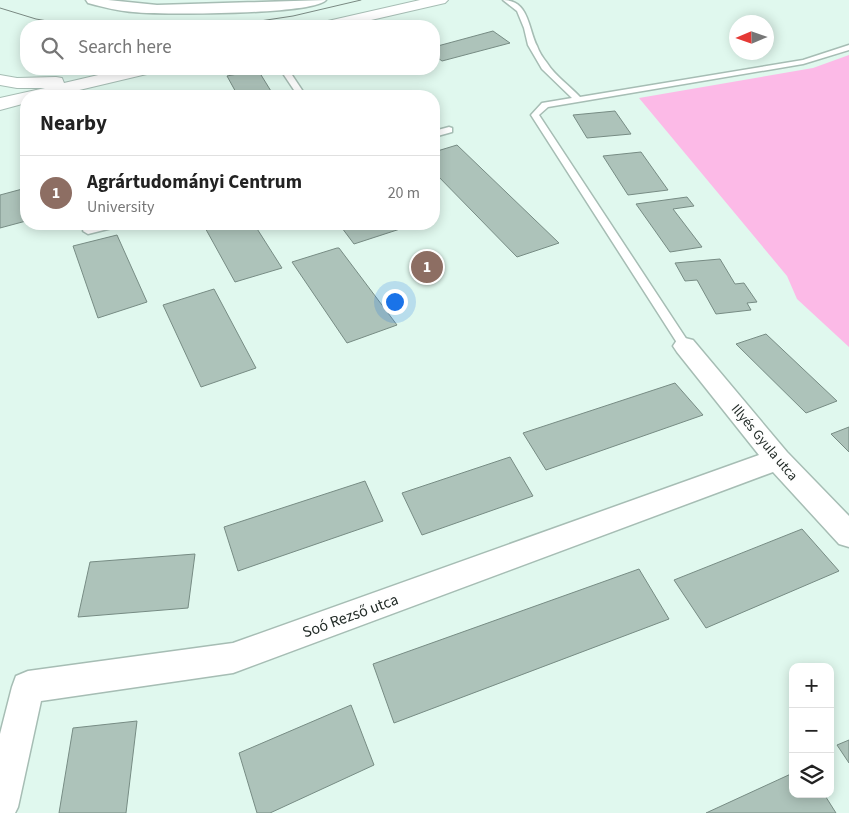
<!DOCTYPE html>
<meta charset="utf-8">
<style>
body{margin:0;font-family:"Source Sans 3",sans-serif;background:#f2f2f2;color:#222}
.controls{position:absolute;right:15px;bottom:15px;display:grid;overflow:hidden;border-radius:10px;box-shadow:0 2px 12px #0003}
.controls button{width:45px;height:45px;display:grid;place-items:center;padding:0;border:0;border-bottom:1px solid #e0e0e0;background:#fff;color:#222;font:25px sans-serif}
.compass{position:absolute;left:729px;top:15px;width:45px;height:45px;border-radius:50%;background:#fff;box-shadow:0 2px 12px #0003;rotate:268deg}
.you{position:absolute;left:394px;top:301px;width:18px;height:18px;margin:-12px;border:4px solid #fff;border-radius:50%;background:#1a73e8;box-shadow:0 0 0 8px #1a73e833}
.badge{display:grid;place-items:center;width:32px;height:32px;border-radius:50%;background:#941d7a;color:#fff;font-size:16px;font-weight:700}
.pin{position:absolute;translate:-50% -50%;border:2px solid #fff;box-shadow:0 1px 5px #0006}
.list{margin:0;padding:0;list-style:none}
h2{display:flex;justify-content:space-between;align-items:center;height:65px;margin:0;padding:0 20px;font-size:21px}
h2 small{font-size:16px;font-weight:400;color:#767676}
.list li{display:grid;grid-template-columns:32px 1fr auto;gap:15px;align-items:center;box-sizing:border-box;height:75px;padding:0 20px;border-top:1px solid #e0e0e0}
.list b{display:block;font-size:19px;white-space:nowrap}
.list p{margin:0;font-size:16px;white-space:nowrap;color:#767676}
.list em{font-size:16px;font-style:normal;color:#767676}
.icon{flex:none;width:28px;height:28px;fill:none;stroke:currentColor;stroke-width:2;stroke-linecap:round;stroke-linejoin:round}
.map{position:relative;flex:none;width:849px;height:813px;overflow:hidden}
.search{position:absolute;background:#fff;box-shadow:0 2px 12px #0003;left:20px;top:20px;width:420px;height:55px;display:flex;align-items:center;gap:12px;box-sizing:border-box;padding:0 18px;border-radius:20px;color:#767676;font-size:19px}
.panel{position:absolute;background:#fff;box-shadow:0 2px 12px #0003;left:20px;top:90px;width:420px;height:140px;border-radius:20px}
.map>svg:first-child{display:block}
.green{fill:#fcbae7}
.building{fill:#adc3ba;stroke:#778c84}
.lines{fill:none;stroke-linecap:round;stroke-linejoin:round}
.service-casing{stroke:#a6bdb4;stroke-width:3}
.minor-casing{stroke:#a6bdb4;stroke-width:3}
.primary-casing{stroke:#a6bdb4;stroke-width:2}
.service{fill:#fff;fill-rule:evenodd}
.minor{fill:#fff;fill-rule:evenodd}
.primary{fill:#fff;fill-rule:evenodd}
.tram{stroke:#798982;stroke-width:1}
.labels{text-anchor:middle;stroke-width:4.5;stroke-linejoin:round;paint-order:stroke}
.street-label{font-size:14px;fill:#212a26;stroke:#fefefe}
.near-street-label{font-size:16px;fill:#212a26;stroke:#fefefe}
</style>
<div class="map">
<svg width="849" height="813" viewBox="0 0 849 813">
<rect width="100%" height="100%" fill="#e0f8ee"/>
<path class="green" d="M849 55V347L797 299 787 276 639 98 813 68Z"/>
<g class="building">
<path d="M493 31 510 43 442 61 434 55V47Z"/>
<path d="M258 70 274 96H238L227 76Z"/>
<path d="M615 111 631 134 587 138 573 115Z"/>
<path d="M457 145 559 243 517 257 434 172V152Z"/>
<path d="M641 152 668 190 628 195 603 156Z"/>
<path d="M26 188V221L0 228V195Z"/>
<path d="M687 197 694 206 673 209 702 247 670 252 636 204Z"/>
<path d="M203 224H254L282 268 235 282Z"/>
<path d="M339 224H396L400 229 354 244Z"/>
<path d="M117 235 147 302 98 318 73 246Z"/>
<path d="M337 248H339L397 325 347 343 292 262Z"/>
<path d="M720 259 735 284 744 283 757 302 747 303 751 310 716 314 697 280 685 281 675 263Z"/>
<path d="M214 289 256 368 201 387 163 305Z"/>
<path d="M766 334 837 401 806 413 736 344Z"/>
<path d="M675 383 703 415 546 470 523 433Z"/>
<path d="M849 427V452L831 434Z"/>
<path d="M510 457 533 496 422 535 402 493Z"/>
<path d="M365 481 383 521 238 571 224 527Z"/>
<path d="M802 529 839 571 706 628 674 580Z"/>
<path d="M195 554 188 608 78 617 90 562Z"/>
<path d="M639 569 669 619 394 723 373 664Z"/>
<path d="M351 705 374 765 270 813H257L239 753Z"/>
<path d="M137 721 126 813H59L73 728Z"/>
<path d="M849 740V763L837 745Z"/>
<path d="M793 773V794H824L836 813H706Z"/>
</g>
<g class="lines">
<g class="service-casing">
<g id="service">
<path d="M503 0C529 0 528 28 537 46 539 52 543 58 547 63 555 76 570 86 580 97L803 60 849 45V50L803 64 548 107 539 115 689 343 691 346 689 349H681L531 115 542 103 572 98 542 69 528 45 524 28 517 11Z"/>
<path d="M280 69H288L306 96H298Z"/>
<path d="M449 127 452 128V132L434 137V131Z"/>
<path d="M105 224H121L120 226 88 234 83 231 84 229Z"/>
</g>
</g>
<g class="minor-casing">
<g id="minor">
<path d="M86 0H108L157 5 326 0C314 15 159 15 133 12 118 11 103 7 88 3Z"/>
<path d="M685 338 693 340 787 452 849 516V547L839 544 773 472 233 673 41 701 18 807 15 813H0V734L12 687 16 676 28 671 233 643 759 455 677 352 673 346 677 340Z"/>
</g>
</g>
<g class="primary-casing">
<g id="primary">
<path d="M420 0H448L445 3 345 26H317L319 23Z"/>
<path d="M124 69H154L151 73 54 96H26V103L0 110V98L45 88H17L0 85V75L17 78 56 77 62 78 64 83Z"/>
</g>
</g>
<use href="#service" class="service"/>
<use href="#minor" class="minor"/>
<use href="#primary" class="primary"/>
<g class="tram">
<path d="M0 8 36 19 76 26"/>
<path d="M227 26 293 16 361 0"/>
</g>
</g>
<g class="labels">
<g class="street-label">
<text transform="translate(765 442) rotate(50)" y="5">Illyés Gyula utca</text>
</g>
<g class="near-street-label">
<text transform="translate(350 615) rotate(-20)" y="6">Soó Rezső utca</text>
</g>
</g>
</svg>
<div class="controls">
<button>+</button>
<button>−</button>
<button><svg class="icon" aria-label="layers" viewBox="0 0 24 24"><path d="M12 4l9 5-9 5-9-5zM3 14l9 5 9-5"/></svg></button>
</div>
<svg class="compass" viewBox="-18 -18 36 36"><path d="M0-13l5 13h-10z" fill="#e53935"/><path d="M0 13l5-13h-10z" fill="#767676"/></svg>
<div class="you"></div>
<div class="pin badge" style="left:427px;top:267px;background:#8d6e63">1</div>
<div class="search"><svg class="icon" aria-label="search" viewBox="0 0 24 24"><circle cx="10" cy="10" r="6"/><path d="M15 15l6 6"/></svg>Search here</div>
<section class="panel">
<h2>Nearby<small></small></h2>
<ul class="list">
<li><span class="badge" style="background:#8d6e63">1</span><div><b>Agrártudományi Centrum</b><p>University</p></div><em>20 m</em></li>
</ul>
</section>
</div>
